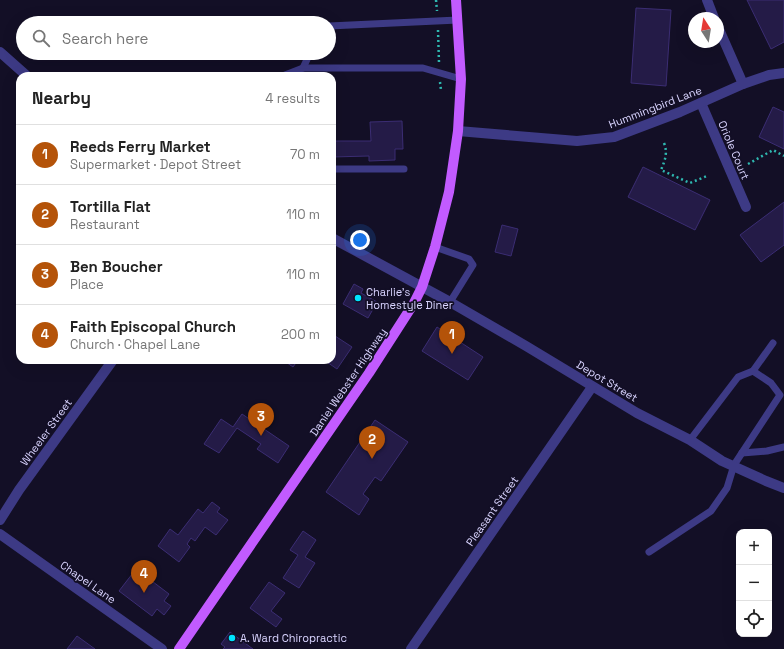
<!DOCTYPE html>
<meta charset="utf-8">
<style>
body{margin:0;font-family:"Space Grotesk",sans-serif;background:#f2f2f2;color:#222}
.controls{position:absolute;right:12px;bottom:12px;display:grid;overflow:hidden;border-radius:8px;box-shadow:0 4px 16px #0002}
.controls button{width:36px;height:36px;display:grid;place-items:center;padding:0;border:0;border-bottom:1px solid #e0e0e0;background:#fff;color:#222;font:20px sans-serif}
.compass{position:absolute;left:688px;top:12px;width:36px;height:36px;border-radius:50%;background:#fff;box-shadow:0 4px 16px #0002;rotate:348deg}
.you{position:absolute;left:360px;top:240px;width:14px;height:14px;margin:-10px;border:3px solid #fff;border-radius:50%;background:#1a73e8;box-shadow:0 0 0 6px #1a73e833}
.badge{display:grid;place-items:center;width:26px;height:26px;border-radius:50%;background:#b45309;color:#fff;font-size:13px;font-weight:700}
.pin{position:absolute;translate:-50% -33px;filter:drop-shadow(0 1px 2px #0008)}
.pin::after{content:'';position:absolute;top:21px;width:14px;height:12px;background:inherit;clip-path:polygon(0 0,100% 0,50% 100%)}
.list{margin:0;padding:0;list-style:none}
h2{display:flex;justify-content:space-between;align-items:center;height:52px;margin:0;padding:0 16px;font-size:17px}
h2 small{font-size:13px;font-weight:400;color:#767676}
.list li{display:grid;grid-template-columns:26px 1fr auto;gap:12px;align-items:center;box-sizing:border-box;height:60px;padding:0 16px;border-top:1px solid #e0e0e0}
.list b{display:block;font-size:15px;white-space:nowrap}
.list p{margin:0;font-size:13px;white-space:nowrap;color:#767676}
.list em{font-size:13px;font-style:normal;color:#767676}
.icon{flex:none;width:22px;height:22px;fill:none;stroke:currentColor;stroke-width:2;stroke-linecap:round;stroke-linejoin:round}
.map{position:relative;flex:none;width:784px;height:649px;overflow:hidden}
.search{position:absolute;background:#fff;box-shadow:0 4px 16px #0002;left:16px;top:16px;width:320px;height:44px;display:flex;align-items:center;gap:10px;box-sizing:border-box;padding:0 14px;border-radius:22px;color:#767676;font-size:15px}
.panel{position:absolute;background:#fff;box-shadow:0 4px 16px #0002;left:16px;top:72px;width:320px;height:292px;border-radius:12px}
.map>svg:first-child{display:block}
.building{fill:#241b47;stroke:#3b2d73}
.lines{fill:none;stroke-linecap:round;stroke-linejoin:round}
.path{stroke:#2fb8b0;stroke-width:2.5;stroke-dasharray:2 3;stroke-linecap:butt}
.lane{stroke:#3d3a85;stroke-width:7}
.street{stroke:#3d3a85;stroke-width:10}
.primary{stroke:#c25bff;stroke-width:10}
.poi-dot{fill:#00e5ff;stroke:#130f26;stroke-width:1.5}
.labels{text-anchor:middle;stroke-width:3.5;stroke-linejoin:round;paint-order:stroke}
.street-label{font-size:11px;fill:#d9d4ff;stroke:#130f26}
.poi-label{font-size:11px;fill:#d9d4ff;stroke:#130f26;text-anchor:start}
</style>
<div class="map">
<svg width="784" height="649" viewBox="0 0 784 649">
<rect width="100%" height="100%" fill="#130f26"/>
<g class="building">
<path d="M747 0H784V42L771 49Z"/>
<path d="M636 8 671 10 666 86 631 83Z"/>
<path d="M773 107 784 112V149L759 137Z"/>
<path d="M402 121 403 149H395V160L369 161V156L332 157V141H371L370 122Z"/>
<path d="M643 167 710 200 695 230 628 197Z"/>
<path d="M784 202V245L761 262 740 235Z"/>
<path d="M502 225 518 229 511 256 495 252Z"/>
<path d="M354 284 363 289 361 293 377 302 368 318 343 304Z"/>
<path d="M437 327 483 357 468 380 422 351Z"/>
<path d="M332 334 352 347 337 369 324 360H332Z"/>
<path d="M283 360H298L293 367Z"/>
<path d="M242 414 289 446 278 463 257 449 261 444 237 428 219 453 204 444 221 419 233 427Z"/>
<path d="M375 420 408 442 381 481 375 477 363 494 369 499 359 515 326 492Z"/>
<path d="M212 502 220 508 217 512 228 520 216 535 205 527 195 541 191 538 187 544 190 547 179 562 158 546 170 529 178 535 198 509 203 513Z"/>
<path d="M303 531 316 540 305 557 315 563 299 588 283 578 298 555 290 550Z"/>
<path d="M136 569 169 594 164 601 171 606 164 615 157 609 152 616 119 591Z"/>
<path d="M269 582 285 593 271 611 282 619 276 627 250 608Z"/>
<path d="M230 632 253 649H223L225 647 221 644Z"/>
<path d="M77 636 95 649H67Z"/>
</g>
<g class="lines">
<g class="path">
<path d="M436 0 437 11"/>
<path d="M438 30 439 63"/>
<path d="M440 82 441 90"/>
<path d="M664 143C668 153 665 160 661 170L690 183 707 176"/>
<path d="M748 164 773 150 784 156"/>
</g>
<g class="lane">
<path d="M329 26 458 20"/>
<path d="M303 68 310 53"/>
<path d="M285 76V75L303 68H423L461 79"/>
<path d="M332 169H404"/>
<path d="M435 247 469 259 473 265 450 302"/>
<path d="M753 371 773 343"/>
<path d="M742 453 767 451 784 447"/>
<path d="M649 552 711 511 727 488 734 465 780 395 771 383 753 371 738 377 690 440"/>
</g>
<g class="street">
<path d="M707 0 714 18"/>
<path d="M718 27 743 84"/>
<path d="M0 52 27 76"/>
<path d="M701 103 746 207"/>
<path d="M458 131 577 141 614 137 680 112 743 84 769 75 784 73"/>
<path d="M332 238 450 302 526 346 637 413 690 440 722 461 766 481 784 488"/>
<path d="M0 520 19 490 113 360"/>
<path d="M0 534 162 649"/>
<path d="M411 649 592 387"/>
</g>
<path class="primary" d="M179 649 369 373 414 303 422 287 435 247 449 192 458 131 461 79 456 0"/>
</g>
<g class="poi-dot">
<circle cx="358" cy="298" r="4"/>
<circle cx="232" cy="638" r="4"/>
</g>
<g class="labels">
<g class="street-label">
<text transform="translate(655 107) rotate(-21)" y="4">Hummingbird Lane</text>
<text transform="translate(734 150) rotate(67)" y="4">Oriole Court</text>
<text transform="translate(607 381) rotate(31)" y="4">Depot Street</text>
<text transform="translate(348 382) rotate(-56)" y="4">Daniel Webster Highway</text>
<text transform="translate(46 432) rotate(-54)" y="4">Wheeler Street</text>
<text transform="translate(492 511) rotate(-55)" y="4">Pleasant Street</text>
<text transform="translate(88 582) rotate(35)" y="4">Chapel Lane</text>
</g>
<g class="poi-label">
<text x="366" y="296">Charlie's<tspan x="366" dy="13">Homestyle Diner</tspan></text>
<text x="240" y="642">A. Ward Chiropractic</text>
</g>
</g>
</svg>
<div class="controls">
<button>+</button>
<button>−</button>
<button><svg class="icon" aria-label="locate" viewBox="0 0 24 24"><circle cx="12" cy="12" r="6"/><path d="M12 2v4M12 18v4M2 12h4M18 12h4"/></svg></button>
</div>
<svg class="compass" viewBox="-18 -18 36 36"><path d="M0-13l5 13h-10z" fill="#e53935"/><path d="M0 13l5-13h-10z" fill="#767676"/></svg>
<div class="you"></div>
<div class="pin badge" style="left:452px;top:354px">1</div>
<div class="pin badge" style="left:372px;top:459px">2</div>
<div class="pin badge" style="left:261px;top:436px">3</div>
<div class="pin badge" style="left:144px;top:593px">4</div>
<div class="search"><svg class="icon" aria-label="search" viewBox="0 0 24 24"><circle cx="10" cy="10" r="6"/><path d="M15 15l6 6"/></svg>Search here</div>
<section class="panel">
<h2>Nearby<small>4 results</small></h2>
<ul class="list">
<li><span class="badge">1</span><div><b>Reeds Ferry Market</b><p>Supermarket · Depot Street</p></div><em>70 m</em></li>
<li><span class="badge">2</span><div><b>Tortilla Flat</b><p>Restaurant</p></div><em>110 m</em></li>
<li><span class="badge">3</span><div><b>Ben Boucher</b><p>Place</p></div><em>110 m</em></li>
<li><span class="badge">4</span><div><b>Faith Episcopal Church</b><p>Church · Chapel Lane</p></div><em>200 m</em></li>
</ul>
</section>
</div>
